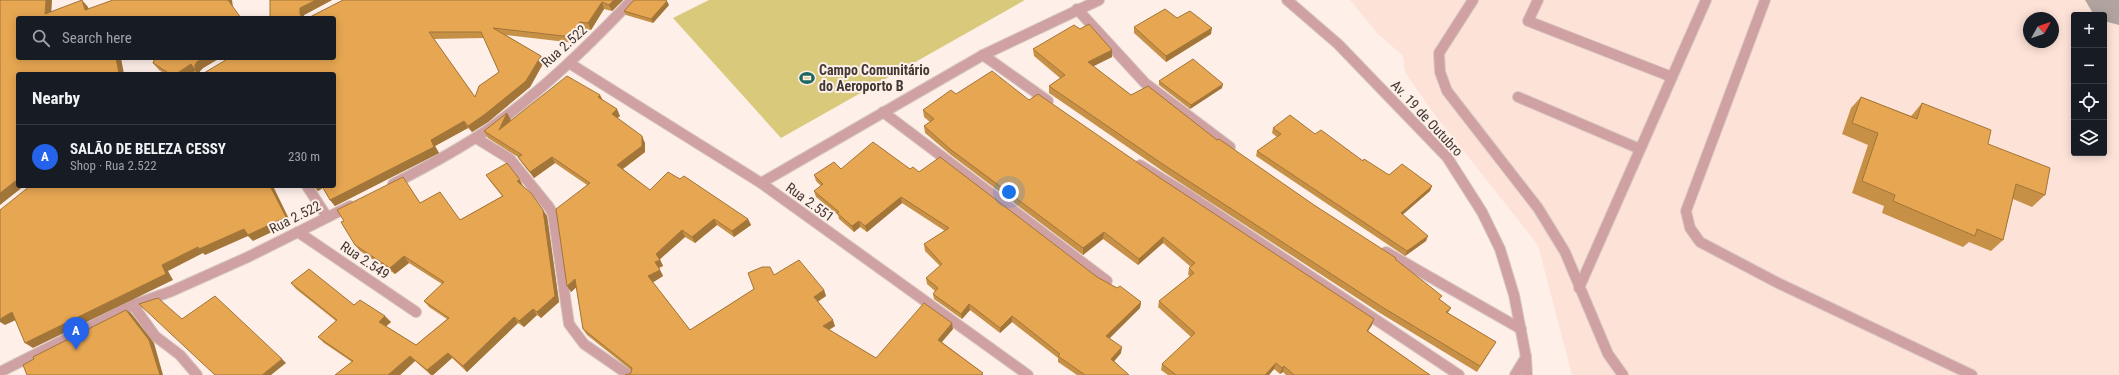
<!DOCTYPE html>
<meta charset="utf-8">
<style>
body{margin:0;font-family:"Roboto Condensed",sans-serif;background:#20242c;color:#f1f3f6}
.controls{position:absolute;right:12px;top:12px;display:grid;overflow:hidden;border-radius:4px;box-shadow:0 2px 10px #0003}
.controls button{width:36px;height:36px;display:grid;place-items:center;padding:0;border:0;border-bottom:1px solid #363941;background:#171b24;color:#f1f3f6;font:20px sans-serif}
.compass{position:absolute;left:2023px;top:12px;width:36px;height:36px;border-radius:50%;background:#171b24;box-shadow:0 2px 10px #0003;rotate:50deg}
.you{position:absolute;left:1009px;top:192px;width:14px;height:14px;margin:-10px;border:3px solid #fff;border-radius:50%;background:#1a73e8;box-shadow:0 0 0 6px #1a73e833}
.badge{display:grid;place-items:center;width:26px;height:26px;border-radius:50%;background:#2563eb;color:#fff;font-size:13px;font-weight:700}
.pin{position:absolute;translate:-50% -33px;filter:drop-shadow(0 1px 2px #0008)}
.pin::after{content:'';position:absolute;top:21px;width:14px;height:12px;background:inherit;clip-path:polygon(0 0,100% 0,50% 100%)}
.list{margin:0;padding:0;list-style:none}
h2{display:flex;justify-content:space-between;align-items:center;height:52px;margin:0;padding:0 16px;font-size:17px}
h2 small{font-size:13px;font-weight:400;color:#9ea1a6}
.list li{display:grid;grid-template-columns:26px 1fr auto;gap:12px;align-items:center;box-sizing:border-box;height:64px;padding:0 16px;border-top:1px solid #363941}
.list b{display:block;font-size:15px;white-space:nowrap}
.list p{margin:0;font-size:13px;white-space:nowrap;color:#9ea1a6}
.list em{font-size:13px;font-style:normal;color:#9ea1a6}
.icon{flex:none;width:22px;height:22px;fill:none;stroke:currentColor;stroke-width:2;stroke-linecap:round;stroke-linejoin:round}
.map{position:relative;flex:none;width:2119px;height:375px;overflow:hidden}
.search{position:absolute;background:#171b24;box-shadow:0 2px 10px #0003;left:16px;top:16px;width:320px;height:44px;display:flex;align-items:center;gap:10px;box-sizing:border-box;padding:0 14px;border-radius:4px;color:#9ea1a6;font-size:15px}
.panel{position:absolute;background:#171b24;box-shadow:0 2px 10px #0003;left:16px;top:72px;width:320px;height:116px;border-radius:4px}
.map>svg:first-child{display:block}
.built{fill:#fde2d7;fill-rule:evenodd}
.green{fill:#d8ca7a}
.lines{fill:none;stroke-linecap:round;stroke-linejoin:round}
.taxiway{fill:#b1a49f;fill-rule:evenodd}
.service-casing{stroke:#d8cac5;stroke-width:12}
.minor-casing{stroke:#d8cac5;stroke-width:12}
.tertiary-casing{stroke:#d8cac5;stroke-width:12}
.service{stroke:#d0a1a3;stroke-width:10}
.minor{stroke:#d0a1a3;stroke-width:10}
.tertiary{stroke:#d0a1a3;stroke-width:10}
.wall{fill:#c79047;fill-rule:evenodd}
.shaded-wall{fill:#a27539}
.building{fill:#e7a752;stroke:#a27539;fill-rule:evenodd}
.labels{text-anchor:middle;stroke-width:4;stroke-linejoin:round;paint-order:stroke}
.street-label{font-size:14px;fill:#423834;stroke:#feefe9}
.poi-label{font-size:14px;font-weight:bold;fill:#423834;stroke:#feefe9;text-anchor:start}
</style>
<div class="map">
<svg width="2119" height="375" viewBox="0 0 2119 375">
<rect width="100%" height="100%" fill="#feefe9"/>
<path class="built" d="M1350 0H2119V375H1572L1538 245 1431 110 1405 72 1403 56 1377 33ZM2074 15H2104V153H2074ZM2029 18H2053V42H2029Z"/>
<path class="green" d="M709 0H1025L781 138 673 18Z"/>
<g class="lines">
<path class="taxiway" d="M2085 0H2119V25L2104 21V15H2094Z"/>
<g class="service-casing">
<g id="service">
<path d="M1473 0 1439 53 1440 72 1447 91 1538 208 1565 252 1608 354 1623 375"/>
<path d="M1538 0 1528 21 1672 77"/>
<path d="M1765 0 1686 211 1690 228 1700 242 1778 283 1972 375"/>
<path d="M1518 97 1640 149"/>
<path d="M1579 288 1706 0"/>
</g>
</g>
<g class="minor-casing">
<g id="minor">
<path d="M1077 9 1145 83 1230 147"/>
<path d="M983 55 1048 101"/>
<path d="M569 63 761 183 1028 375"/>
<path d="M883 112 1107 281"/>
<path d="M476 138 510 159 549 207 553 214 569 324 584 344 629 375"/>
<path d="M1140 165 1187 194 1459 375"/>
<path d="M761 183 983 55 1099 0"/>
<path d="M393 184C426 167 460 149 490 128 542 91 588 46 632 0"/>
<path d="M307 186 327 217"/>
<path d="M298 232 416 312"/>
<path d="M1386 252 1521 329"/>
<path d="M133 305 155 336 180 355 197 375"/>
<path d="M0 372 133 305 172 291 248 257 350 206"/>
<path d="M1515 375 1526 357"/>
</g>
</g>
<g class="tertiary-casing">
<path id="tertiary" d="M1287 0 1338 44 1447 157 1482 212 1500 249 1514 295 1526 357 1527 375"/>
</g>
<use href="#service" class="service"/>
<use href="#minor" class="minor"/>
<use href="#tertiary" class="tertiary"/>
</g>
<g class="wall">
<path d="M270 0H332L304 15V17L308 18 343 0H623L612 11 604 9 591 30 583 29 575 43 506 35 541 56 544 62 530 87 488 122 472 132 468 128 435 146 439 153 335 206 330 200 323 188 318 191 314 186H334V74H197L195 71 191 74H165L159 70 153 63 155 58H220L203 68 200 71V73H204L272 60ZM484 38 499 72 475 97 434 39Z"/>
<path d="M669 5 653 23 626 15 624 11Z"/>
<path d="M1134 27 1211 34 1166 62 1134 33Z"/>
<path d="M1080 29 1112 50V57L1093 66 1131 95 1217 140 1314 205 1396 260 1440 300 1451 308 1448 313 1496 342 1477 372 1380 313 1164 172 1049 93V86L1060 78 1034 56 1033 49Z"/>
<path d="M1159 81 1222 88 1190 109 1159 85Z"/>
<path d="M956 94 1029 100 1372 325 1368 331 1430 375H1286L1283 372 1280 374 1274 369 1269 375H1168L1161 370 1162 364 1191 337 1158 307 1159 301 1190 276 1188 275 1189 268 1191 267 1163 243 1138 265 1103 239 1083 255 951 155 925 133 924 126 930 122 924 117 923 110Z"/>
<path d="M600 95 603 100 620 116 617 118 645 143V152L623 169 650 190 748 219 751 225 734 237 717 225 695 243 685 237 660 259 663 266 659 268 663 276 653 282 690 330 754 289 774 275 824 290 826 296 818 301 835 326 829 330 876 358 953 329 942 342 983 373V375H625L631 373V370L587 335 583 329 576 287 571 292 587 185 555 163 534 178 522 163 518 157 488 138 484 131 511 120 510 121Z"/>
<path d="M1861 97 1911 116 1912 115 1922 103 1988 144 2045 195 2032 207 2013 199 2003 240 1991 251 1969 242 1963 247 1882 213 1884 206 1852 193 1868 145 1842 134 1851 108Z"/>
<path d="M1273 128 1315 134 1389 175 1432 186 1430 191 1402 214 1426 241 1405 256 1256 156 1257 151 1277 137 1272 133Z"/>
<path d="M841 169H910L919 172 1117 288 1141 302 1140 308 1109 338 1121 353 1114 361 1129 375H1077L1058 362V358L1012 322 1000 333 970 310 962 319 934 299 933 294 935 291 927 284 926 278 940 266 925 251 924 244 945 231 902 203 867 232 860 227 854 232 839 219 838 215 816 197 814 191 821 186 816 181 814 175Z"/>
<path d="M486 175 523 186 547 216 559 302 541 318 537 315 524 327 518 323 467 372 452 358 433 375H431L415 361 400 375H335L352 362 324 343 318 337 336 321 296 289 291 283 354 305 391 322 386 326 416 345 447 319 429 307 424 301 442 284 409 263 395 274 360 251 355 245 407 183 420 203 460 220 502 196 490 181Z"/>
</g>
<g class="shaded-wall">
<path d="M46 0H52L51 18 45 14Z"/>
<path d="M82 0 88 7 91 16 85 10Z"/>
<path d="M228 0H232L233 7 228 1Z"/>
<path d="M316 0H332L304 15V18H302L300 14V8Z"/>
<path d="M614 0H623L612 11 609 5Z"/>
<path d="M667 1 669 5 653 23 651 19Z"/>
<path d="M602 2 604 9 591 30 588 23Z"/>
<path d="M580 22 583 29 575 43 572 37Z"/>
<path d="M1212 28 1211 34 1166 62V56Z"/>
<path d="M1112 50V57L1088 69V62Z"/>
<path d="M541 56 544 62 530 87 488 122 472 132 468 126Z"/>
<path d="M116 58H121L124 74H119Z"/>
<path d="M204 58H220L203 68 200 71V74H198L195 71 191 74H176L191 64 195 65 197 62Z"/>
<path d="M1223 84 1222 88 1190 109 1191 105Z"/>
<path d="M600 95 603 102 598 97Z"/>
<path d="M617 109 620 116 615 120 612 114Z"/>
<path d="M507 113 511 120 503 137 499 130Z"/>
<path d="M464 121 468 128 435 146 439 153 335 206 330 200 431 140Z"/>
<path d="M642 136 645 143V152L620 171 617 165Z"/>
<path d="M552 157 555 163 534 178 530 172Z"/>
<path d="M18 179V186H24L0 205V193Z"/>
<path d="M520 180 523 186 521 187 517 181Z"/>
<path d="M270 186H273L291 223 253 241 248 236 205 255 203 253 168 271 173 280 33 348 25 343 162 265Z"/>
<path d="M314 186H323L324 187 318 191Z"/>
<path d="M1432 186 1430 191 1399 218 1401 213Z"/>
<path d="M901 197 902 203 867 232 865 226Z"/>
<path d="M543 210 547 216 559 302 541 318 537 312Z"/>
<path d="M714 219 717 225 695 243 692 237Z"/>
<path d="M748 219 751 225 734 237 732 231Z"/>
<path d="M859 221 860 227 854 232 852 226Z"/>
<path d="M682 230 685 237 659 260 656 254Z"/>
<path d="M1104 232 1103 239 1083 255V248Z"/>
<path d="M1428 236 1426 241 1405 256 1407 251Z"/>
<path d="M1163 237V243L1138 265 1139 259Z"/>
<path d="M404 256 409 263 395 274 390 268Z"/>
<path d="M660 260 663 266 658 268 655 262Z"/>
<path d="M660 270 663 276 652 283 648 276Z"/>
<path d="M575 279 579 285 571 292 567 286Z"/>
<path d="M824 290 826 296 816 303 814 297Z"/>
<path d="M1141 302 1140 308 1106 342V336Z"/>
<path d="M969 304 970 310 962 319 961 314Z"/>
<path d="M533 309 537 315 524 327 519 321Z"/>
<path d="M126 310 131 313 154 343 163 375H160Z"/>
<path d="M12 312 20 318 5 325 0 322V319Z"/>
<path d="M385 316 391 322 384 328 379 322Z"/>
<path d="M1012 316V322L1000 333V328Z"/>
<path d="M514 317 518 323 467 372 463 366Z"/>
<path d="M1374 319 1372 325 1364 337 1367 331Z"/>
<path d="M833 320 835 326 825 332 823 326Z"/>
<path d="M952 323 953 329 939 345 938 340Z"/>
<path d="M1122 347 1121 353 1111 365V359Z"/>
<path d="M448 353 452 358 433 375H431L427 370Z"/>
<path d="M410 356 415 361 400 375H388Z"/>
<path d="M282 359 286 363 271 375H262Z"/>
<path d="M1276 363 1274 369 1269 375H1265Z"/>
<path d="M1284 366 1283 372 1280 374 1282 368Z"/>
</g>
<g class="building">
<path d="M0 0H46L45 14 82 0 85 10 113 0H228L241 18H18V58H116L119 74H18V179L0 193Z"/>
<path d="M270 0H316L300 8V14L302 17 308 18 343 0H614L609 5 602 2 588 23 580 22 572 37 493 28 541 56 526 81 484 115 468 126 464 121 431 140 434 147 330 200 322 186H334V74H197L196 72 204 73 229 58H270L272 60V58H334V18H270ZM429 32H481L499 72 479 86 475 97Z"/>
<path d="M634 0H665L667 1 651 19 624 11Z"/>
<path d="M1165 9 1177 18 1190 11 1212 28 1166 56 1134 27Z"/>
<path d="M1089 24 1112 50 1088 62 1131 95 1148 86 1217 140 1219 139 1314 205 1396 258 1395 259 1442 296 1439 299 1451 308 1446 312 1496 342 1480 366 1382 307 1164 165 1049 86 1065 75 1033 49 1074 25 1080 29Z"/>
<path d="M155 58H204L197 62 195 65V70L191 64 176 74H170L153 63Z"/>
<path d="M1193 59 1223 84 1191 105 1159 81Z"/>
<path d="M992 71 1029 100 1038 94 1157 176 1374 319 1367 331 1430 375H1294L1284 366 1282 368 1276 363 1265 375H1176L1162 364 1195 333 1159 301 1194 273 1189 268 1195 263 1163 237 1139 259 1104 232 1083 248 950 149 924 126 934 119 923 110 951 90 956 94Z"/>
<path d="M567 76 600 95 598 97 617 109 612 114 642 136V146L617 165 650 190 668 172 680 179 684 176 748 219 732 231 714 219 692 237 682 230 656 254 660 260 655 262 660 270 648 276 690 330 754 289 748 273 762 267H770L774 275 799 260 824 290 814 297 833 320 823 326 876 358 924 303 952 323 938 340 983 373 981 375H625L631 373 632 368 583 329 575 279 567 286 556 209 590 183 552 157 530 172 518 157 522 155 484 131 507 113 499 130Z"/>
<path d="M1861 97 1917 119 1922 103 1991 130 1988 144 2050 168 2045 195 2016 184 2003 240 1977 229 1975 236 1893 201 1895 195 1862 181 1878 133 1852 123Z"/>
<path d="M1290 115 1315 134 1321 130 1363 161 1364 159 1389 175 1402 164 1432 186 1401 213 1428 236 1407 251 1257 151 1281 134 1273 128Z"/>
<path d="M873 142 910 169 913 167 919 172 940 157 1097 277 1117 288 1120 286 1141 302 1106 336 1122 347 1111 359 1129 375H1085L1058 356 1060 354 1012 316 1000 328 969 304 961 314 933 294 938 288 926 278 942 264 924 244 949 228 901 197 865 226 859 221 852 226 837 213 839 212 814 191 823 184 814 175 834 162 841 169Z"/>
<path d="M507 163 520 180 517 181 531 193 543 210 555 296 537 312 533 309 519 321 514 317 463 366 448 353 427 370 410 356 388 375H335L353 361 318 337 337 320 291 283 309 269 354 305 360 300 385 316 379 322 416 345 449 318 424 301 444 282 404 256 390 268 355 245 341 222 344 221 337 210 403 177 420 203 440 192 460 220 503 196 486 175Z"/>
<path d="M30 186H270L286 217 248 235 244 229 199 249 198 247 162 265 166 274 25 343 12 312 0 319V210Z"/>
<path d="M215 296 282 359 262 375H215L139 304 158 298 182 319Z"/>
<path d="M126 310 149 340 160 375H27L23 365 34 359 33 357Z"/>
</g>
<defs>
<g id="stadium-bare" transform="scale(1.2)"><path d="M0-5a6.5 5 0 1 0 0 10a6.5 5 0 1 0 0-10ZM-3.5-1.8h7v3.6h-7Z" fill="#1f685f" stroke="#feefe9" stroke-width="2.5" paint-order="stroke"/></g>
</defs>
<g fill-rule="evenodd">
<use href="#stadium-bare" x="807" y="78"/>
</g>
<g class="labels">
<g class="street-label">
<text transform="translate(564 46) rotate(-42)" y="5">Rua 2.522</text>
<text transform="translate(1427 118) rotate(47)" y="5">Av. 19 de Outubro</text>
<text transform="translate(810 202) rotate(36)" y="5">Rua 2.551</text>
<text transform="translate(295 217) rotate(-27)" y="5">Rua 2.522</text>
<text transform="translate(365 260) rotate(34)" y="5">Rua 2.549</text>
</g>
<g class="poi-label">
<text x="819" y="75">Campo Comunitário<tspan x="819" dy="16">do Aeroporto B</tspan></text>
</g>
</g>
</svg>
<div class="controls">
<button>+</button>
<button>−</button>
<button><svg class="icon" aria-label="locate" viewBox="0 0 24 24"><circle cx="12" cy="12" r="6"/><path d="M12 2v4M12 18v4M2 12h4M18 12h4"/></svg></button>
<button><svg class="icon" aria-label="layers" viewBox="0 0 24 24"><path d="M12 4l9 5-9 5-9-5zM3 14l9 5 9-5"/></svg></button>
</div>
<svg class="compass" viewBox="-18 -18 36 36"><path d="M0-13l5 13h-10z" fill="#e53935"/><path d="M0 13l5-13h-10z" fill="#9ea1a6"/></svg>
<div class="you"></div>
<div class="pin badge" style="left:76px;top:350px">A</div>
<div class="search"><svg class="icon" aria-label="search" viewBox="0 0 24 24"><circle cx="10" cy="10" r="6"/><path d="M15 15l6 6"/></svg>Search here</div>
<section class="panel">
<h2>Nearby<small></small></h2>
<ul class="list">
<li><span class="badge">A</span><div><b>SALÃO DE BELEZA CESSY</b><p>Shop · Rua 2.522</p></div><em>230 m</em></li>
</ul>
</section>
</div>
